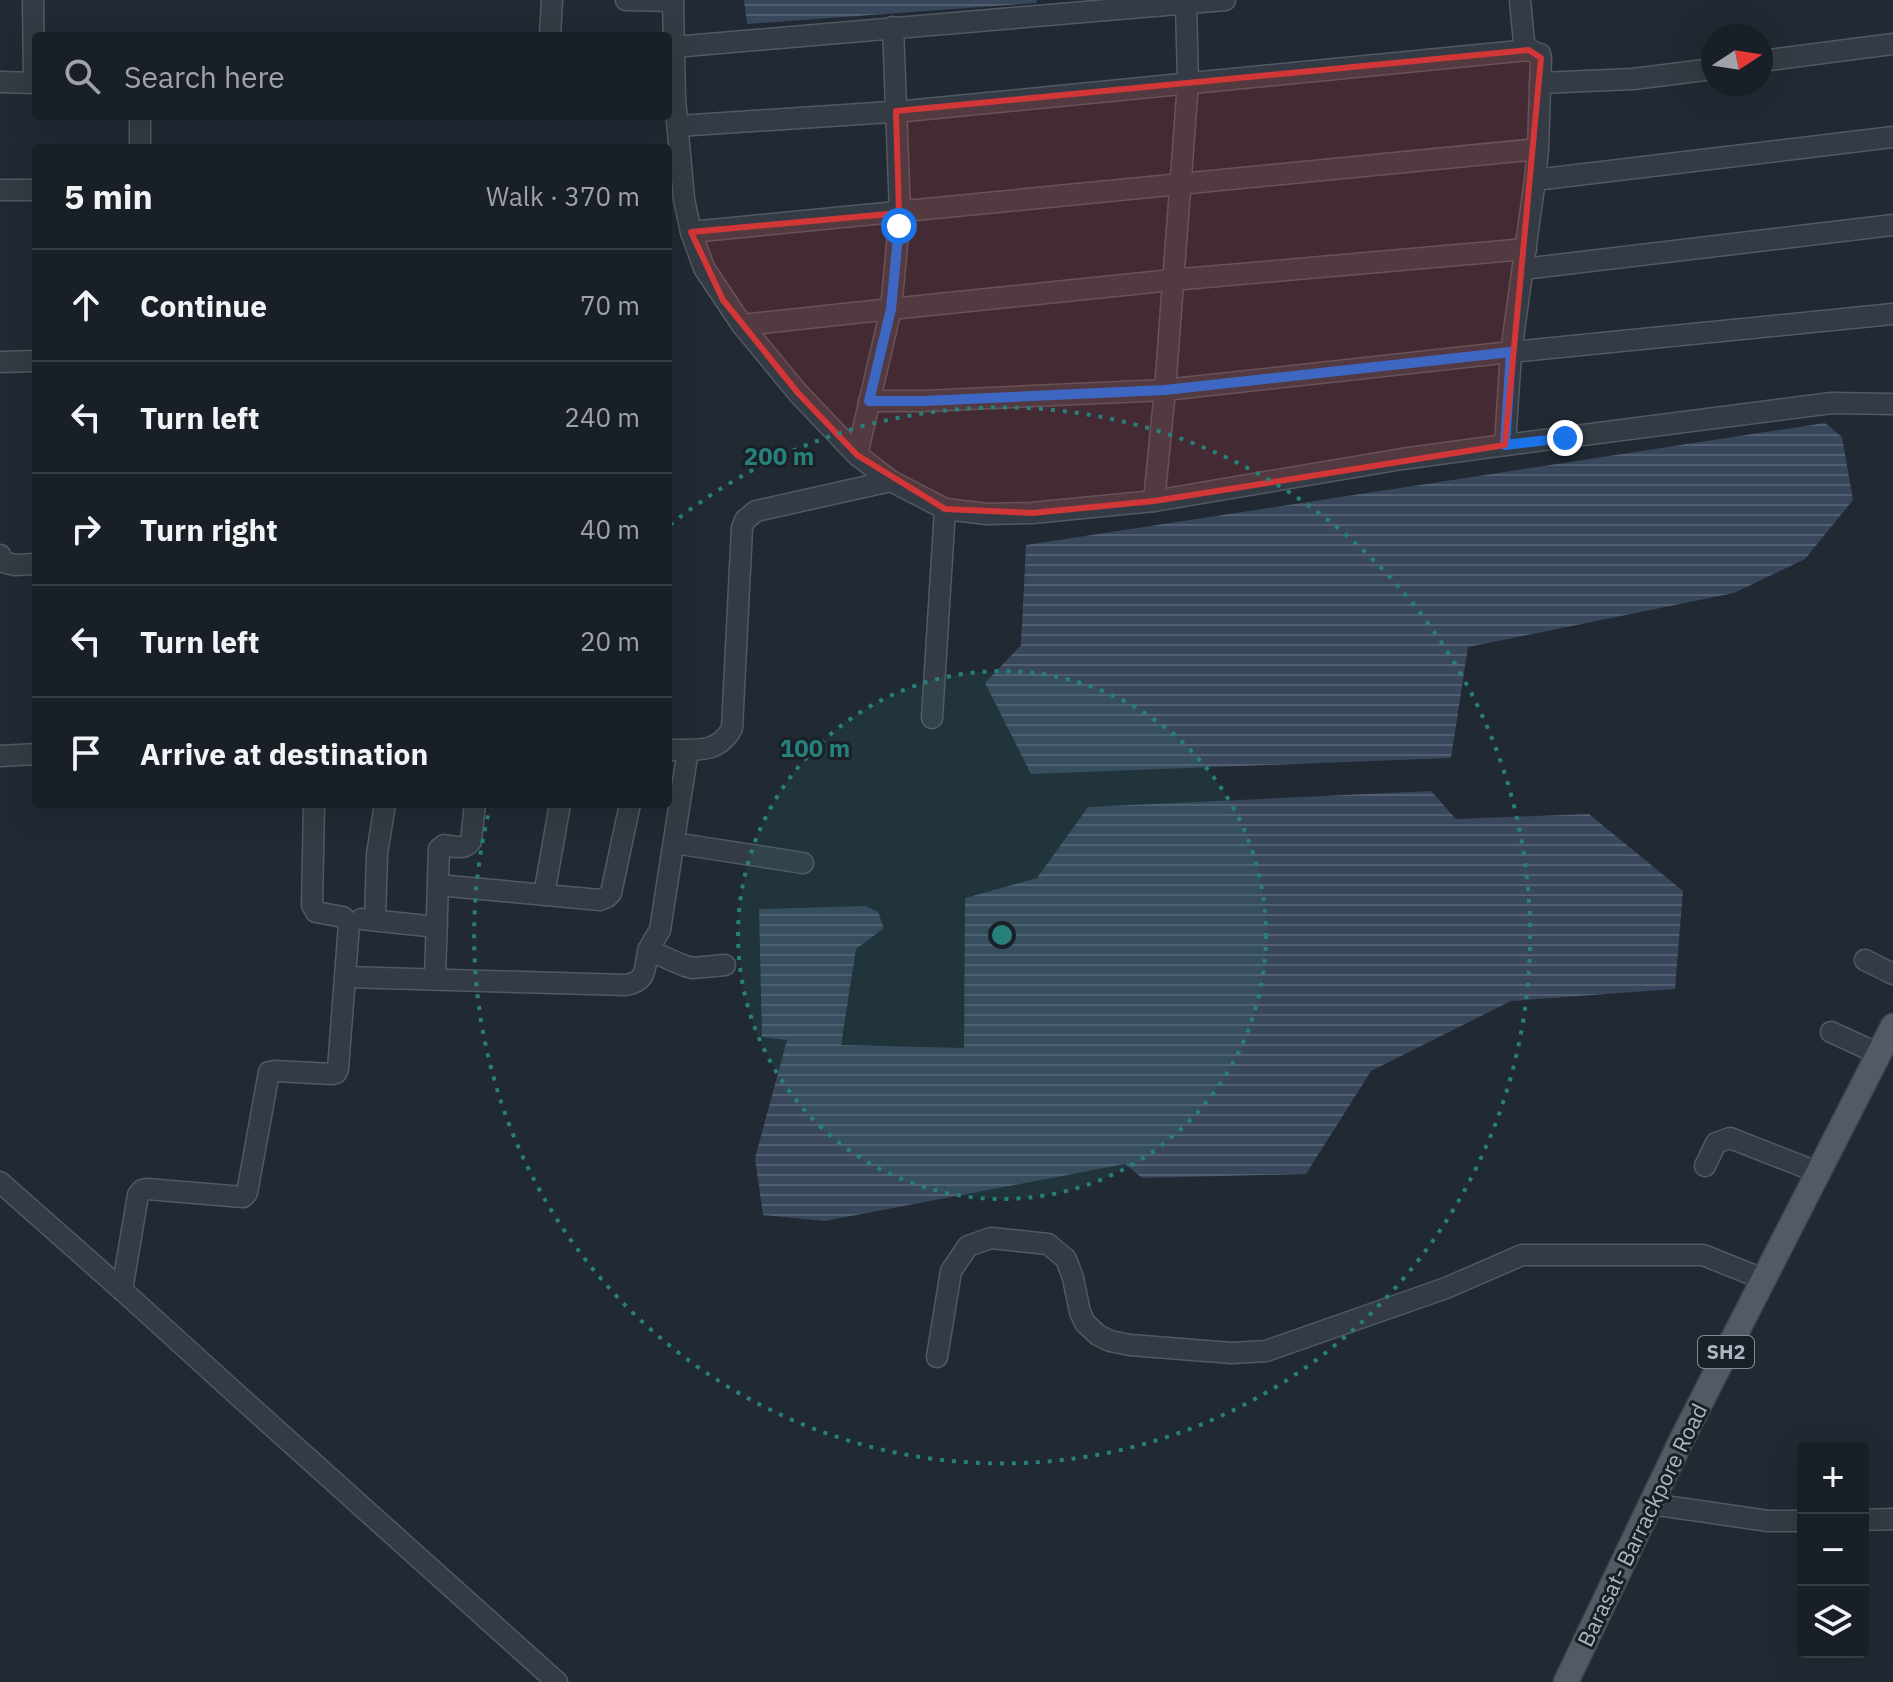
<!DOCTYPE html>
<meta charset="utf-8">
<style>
body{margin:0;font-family:"IBM Plex Sans",sans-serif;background:#262c32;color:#f1f3f6}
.controls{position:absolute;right:24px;bottom:24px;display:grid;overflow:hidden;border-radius:8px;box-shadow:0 8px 32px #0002}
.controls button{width:72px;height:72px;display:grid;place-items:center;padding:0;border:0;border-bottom:2px solid #373d43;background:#191f26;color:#f1f3f6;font:40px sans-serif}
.compass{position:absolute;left:1701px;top:24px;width:72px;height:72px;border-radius:50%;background:#191f26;box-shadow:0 8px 32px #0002;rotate:78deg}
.stop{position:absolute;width:24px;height:24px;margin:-18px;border:6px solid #1a73e8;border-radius:50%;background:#fff}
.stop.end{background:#1a73e8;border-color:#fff;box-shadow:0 2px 8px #0008}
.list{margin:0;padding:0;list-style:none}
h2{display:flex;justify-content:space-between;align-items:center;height:104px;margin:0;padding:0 32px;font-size:34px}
h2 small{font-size:26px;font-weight:400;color:#9fa2a7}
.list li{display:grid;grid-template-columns:52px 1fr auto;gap:24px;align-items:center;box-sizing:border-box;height:112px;padding:0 32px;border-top:2px solid #373d43}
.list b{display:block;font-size:30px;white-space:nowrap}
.list em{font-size:26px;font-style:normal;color:#9fa2a7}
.icon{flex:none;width:44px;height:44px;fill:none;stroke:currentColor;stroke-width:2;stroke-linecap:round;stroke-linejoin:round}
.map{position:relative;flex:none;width:1893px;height:1682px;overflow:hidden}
.search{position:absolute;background:#191f26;box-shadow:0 8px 32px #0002;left:32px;top:32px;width:640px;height:88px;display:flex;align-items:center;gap:20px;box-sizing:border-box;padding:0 28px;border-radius:8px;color:#9fa2a7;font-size:30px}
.panel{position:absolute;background:#191f26;box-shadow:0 8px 32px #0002;left:32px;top:144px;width:640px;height:664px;border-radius:8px}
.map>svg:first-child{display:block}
.water{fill:url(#water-rules)}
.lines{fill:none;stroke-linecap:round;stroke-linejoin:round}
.minor-casing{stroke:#515962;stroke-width:23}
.major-casing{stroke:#3d444d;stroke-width:27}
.minor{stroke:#343b44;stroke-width:20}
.major{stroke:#525a64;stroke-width:24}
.route{stroke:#1a73e8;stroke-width:10}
.marked{fill:#d23637;fill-opacity:0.2;stroke:#d23637;stroke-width:6;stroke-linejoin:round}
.ring{fill:none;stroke:#27807a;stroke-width:4;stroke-dasharray:4 8}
.labels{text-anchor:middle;stroke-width:6;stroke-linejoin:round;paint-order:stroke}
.shield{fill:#1a2028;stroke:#828993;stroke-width:2}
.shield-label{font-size:20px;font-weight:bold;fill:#aeb6c1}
.street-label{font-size:22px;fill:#aeb6c1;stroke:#1a2028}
.centre{fill:#27807a;stroke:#1a2028;stroke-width:4}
.ring-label{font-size:24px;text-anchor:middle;font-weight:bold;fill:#27807a;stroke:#1a2028;stroke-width:6;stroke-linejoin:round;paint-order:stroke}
</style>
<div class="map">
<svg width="1893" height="1682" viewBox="0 0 1893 1682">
<defs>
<pattern id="water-rules" width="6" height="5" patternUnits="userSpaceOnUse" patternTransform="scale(2)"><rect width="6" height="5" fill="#38475b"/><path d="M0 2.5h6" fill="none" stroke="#525f71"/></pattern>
</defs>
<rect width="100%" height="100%" fill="#212933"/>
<g class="water">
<path d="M744 0H1037L1036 3 747 24Z"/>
<path d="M1825 423 1842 437 1853 500 1805 559 1734 593 1468 647 1451 758 1031 774 985 683 1021 645 1026 545Z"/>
<path d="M1431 791 1456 819 1589 814 1683 891 1675 989 1511 1001 1371 1071 1306 1174 1142 1178 1125 1164 825 1221 763 1215 755 1158 787 1040 762 1037 759 909 865 906 878 912 884 928 856 949 841 1045 964 1048 965 898 1037 878 1088 807Z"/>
</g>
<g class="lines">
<g class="minor-casing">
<g id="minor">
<path d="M33 0 34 83"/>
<path d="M626 0 673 1"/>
<path d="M673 0 675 99 684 199 691 232 704 268 742 325 798 393 857 455 891 481 945 509 987 514 1032 513 1154 501 1402 459 1505 445 1832 403 1893 404"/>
<path d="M1186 3 1188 83 1165 390 1511 352 1535 180 1538 149 1541 58 1540 54 1529 50 1524 42 1520 0"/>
<path d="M893 27 900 213 891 309 1172 280 1526 249"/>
<path d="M550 36 552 0"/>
<path d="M674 47 1225 0"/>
<path d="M1761 61 1893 44"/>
<path d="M0 82 36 83"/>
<path d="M1540 83 1633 79 1713 69"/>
<path d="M678 126 906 111 1529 50"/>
<path d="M140 148V116"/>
<path d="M1535 180 1893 137"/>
<path d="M0 190H36"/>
<path d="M691 232C974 206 1256 176 1538 149"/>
<path d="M1523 269 1893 225"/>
<path d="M742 325 891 309 857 455"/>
<path d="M0 362 36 361"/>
<path d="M869 401H923L1165 390 1154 501"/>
<path d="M1505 445 1511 352 1893 314"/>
<path d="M0 555 3 562 15 565 36 564"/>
<path d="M932 718 945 509"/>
<path d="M668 750C694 749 718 755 732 728L742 528 745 520 756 511 891 481"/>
<path d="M0 756 36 754"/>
<path d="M674 843 803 863"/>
<path d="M438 885 600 900 607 897 611 893 630 804"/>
<path d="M544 895 560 804"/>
<path d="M361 919 437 927"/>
<path d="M375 920 377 854 385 804"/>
<path d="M648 950 685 966 693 968 725 965"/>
<path d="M1865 960 1893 974"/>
<path d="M346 977 626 985C651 980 642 965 650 948 652 941 657 936 660 930L688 750"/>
<path d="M435 979 439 849 444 845C455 847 465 850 471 841L475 804"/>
<path d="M1831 1032 1879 1054"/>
<path d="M1705 1166 1716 1143 1730 1138 1817 1172"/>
<path d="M0 1182 122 1290 242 1399 557 1682"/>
<path d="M122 1290 138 1195 142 1190 147 1189 243 1197 247 1193 269 1072 275 1071 332 1074 336 1073 338 1069 349 924 343 917 316 912 312 905 314 804"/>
<path d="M937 1357 951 1271 968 1246 991 1238 1048 1244 1066 1259 1073 1278 1080 1312 1085 1323 1098 1335 1110 1341 1130 1345 1232 1353 1266 1351 1446 1288 1522 1255H1703L1763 1279"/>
<path d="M1651 1504 1768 1521H1803"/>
<path d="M1863 1520 1893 1519"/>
</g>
</g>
<g class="major-casing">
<path id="major" d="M1566 1682 1682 1439 1893 1026"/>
</g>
<use href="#minor" class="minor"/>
<use href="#major" class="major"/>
</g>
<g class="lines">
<path class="route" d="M899 226 891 309 869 401H923L1165 390 1511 352 1505 445 1565 438"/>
</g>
<path class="marked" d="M1529 50 1541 58 1505 445 1154 501 1032 513 945 509 857 455 798 393 723 300 691 232 899 213 896 111Z"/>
<circle cx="1002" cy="935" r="264" fill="#27807a" fill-opacity=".12"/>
<g class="ring">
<circle cx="1002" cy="935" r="264"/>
<path d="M670 525A528 528 0 1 1 490 807"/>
</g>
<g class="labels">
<rect class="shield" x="1698" y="1336" width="56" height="32" rx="6"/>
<g class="shield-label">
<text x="1726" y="1359">SH2</text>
</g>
<g class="street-label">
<text transform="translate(1642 1525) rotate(-64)" y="8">Barasat- Barrackpore Road</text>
</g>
</g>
<circle cx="1002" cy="935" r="12" class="centre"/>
<g class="ring-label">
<text x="779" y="465">200 m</text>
<text x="815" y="757">100 m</text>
</g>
</svg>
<div class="controls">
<button>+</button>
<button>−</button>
<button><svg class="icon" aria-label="layers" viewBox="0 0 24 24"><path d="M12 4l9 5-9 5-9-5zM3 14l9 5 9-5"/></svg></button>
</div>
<svg class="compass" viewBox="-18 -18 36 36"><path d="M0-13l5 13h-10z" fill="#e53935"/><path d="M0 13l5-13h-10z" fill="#9fa2a7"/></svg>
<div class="stop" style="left:899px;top:226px"></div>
<div class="stop end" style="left:1565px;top:438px"></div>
<div class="search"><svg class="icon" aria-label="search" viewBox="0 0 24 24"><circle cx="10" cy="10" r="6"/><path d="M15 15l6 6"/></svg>Search here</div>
<section class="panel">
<h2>5 min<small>Walk · 370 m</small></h2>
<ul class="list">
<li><svg class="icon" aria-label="ahead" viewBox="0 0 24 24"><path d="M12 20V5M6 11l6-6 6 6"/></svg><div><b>Continue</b></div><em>70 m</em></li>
<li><svg class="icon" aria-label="left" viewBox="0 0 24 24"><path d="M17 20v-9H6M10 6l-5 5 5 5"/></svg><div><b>Turn left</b></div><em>240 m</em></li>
<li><svg class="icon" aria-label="right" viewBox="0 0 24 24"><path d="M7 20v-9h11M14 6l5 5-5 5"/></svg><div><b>Turn right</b></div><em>40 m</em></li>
<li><svg class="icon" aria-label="left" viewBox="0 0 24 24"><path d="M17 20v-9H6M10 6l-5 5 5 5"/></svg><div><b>Turn left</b></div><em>20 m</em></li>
<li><svg class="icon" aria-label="arrive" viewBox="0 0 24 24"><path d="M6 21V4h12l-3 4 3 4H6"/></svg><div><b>Arrive at destination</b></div></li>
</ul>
</section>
</div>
